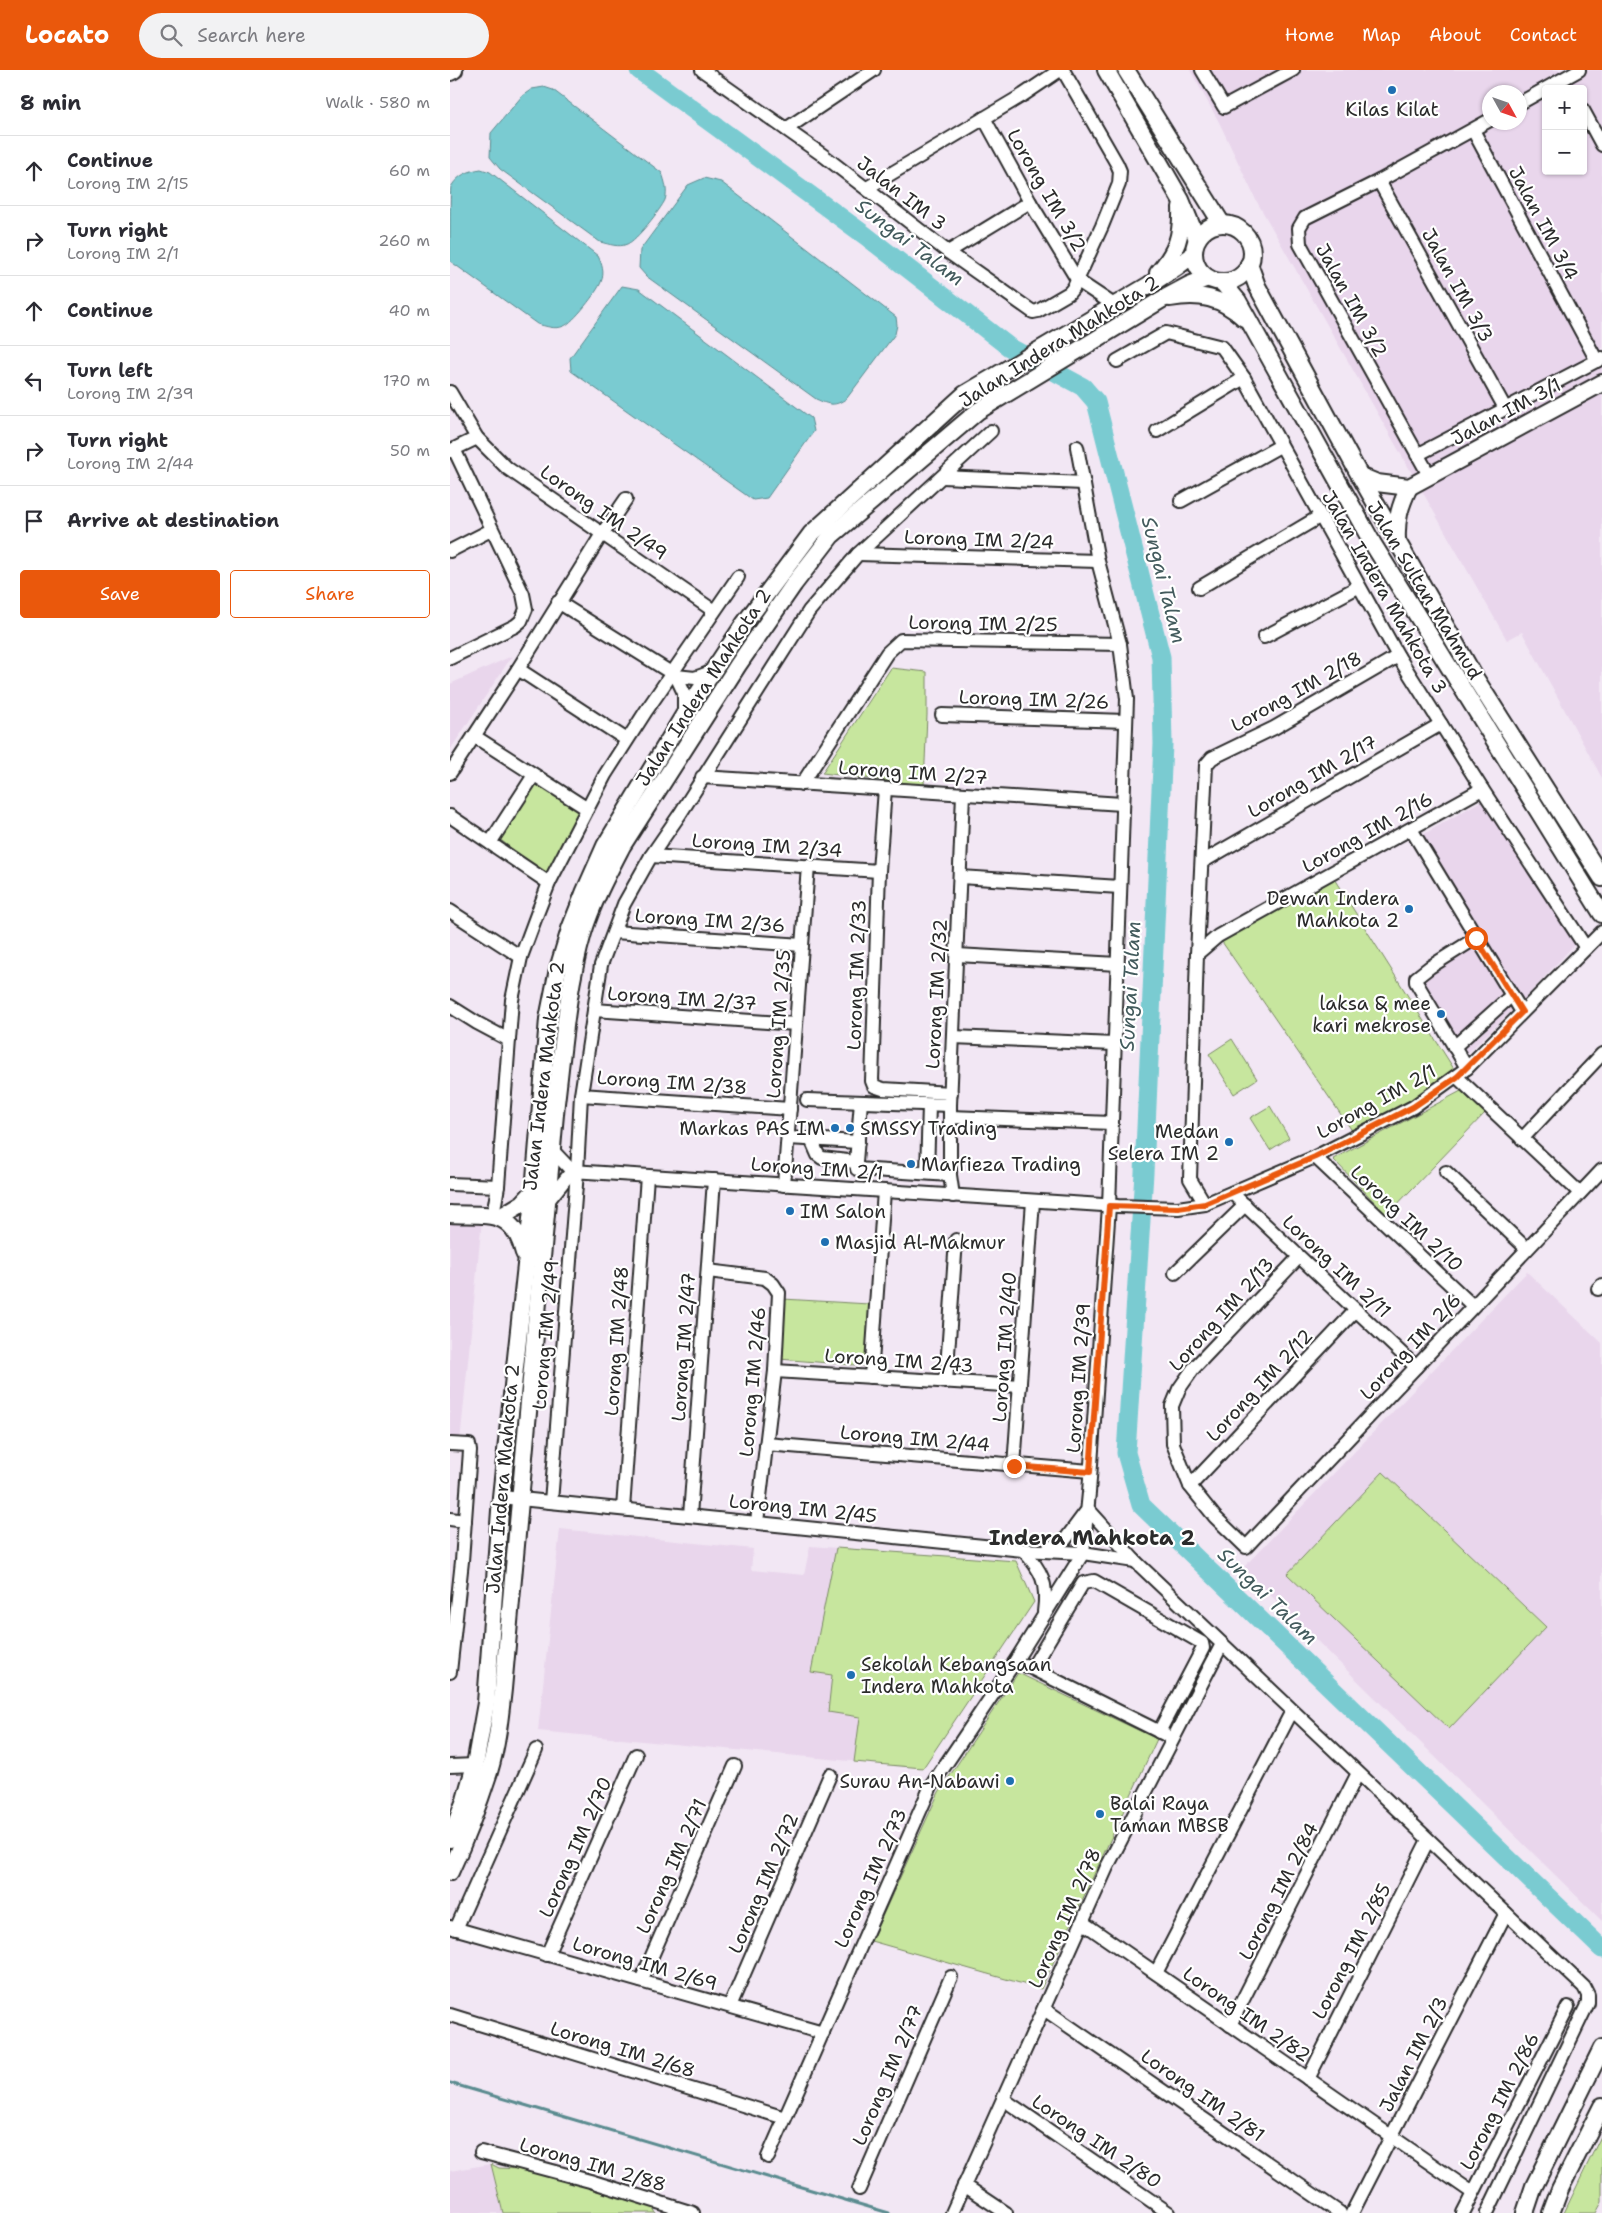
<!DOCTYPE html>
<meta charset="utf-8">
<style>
body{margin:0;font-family:"Shantell Sans",sans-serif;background:#f2f2f3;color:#2b2b33}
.controls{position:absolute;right:15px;top:15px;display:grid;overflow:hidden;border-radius:5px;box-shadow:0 1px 4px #0004}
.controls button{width:45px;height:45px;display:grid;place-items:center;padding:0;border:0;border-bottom:1px solid #e1e1e2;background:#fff;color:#2b2b33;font:25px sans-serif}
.compass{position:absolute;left:1032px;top:15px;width:45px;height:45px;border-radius:50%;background:#fff;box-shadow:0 1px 4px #0004;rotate:130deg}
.stop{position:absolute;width:15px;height:15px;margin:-11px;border:4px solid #ea580c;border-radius:50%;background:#fff}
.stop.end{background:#ea580c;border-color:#fff;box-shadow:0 1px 5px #0008}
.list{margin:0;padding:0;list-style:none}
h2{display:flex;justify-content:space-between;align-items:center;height:65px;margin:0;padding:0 20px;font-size:21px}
h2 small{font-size:16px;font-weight:400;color:#7c7c81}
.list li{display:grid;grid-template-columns:32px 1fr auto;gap:15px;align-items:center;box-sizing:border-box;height:70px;padding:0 20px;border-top:1px solid #e1e1e2}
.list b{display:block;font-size:19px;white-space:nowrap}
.list p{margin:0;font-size:16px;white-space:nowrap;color:#7c7c81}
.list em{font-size:16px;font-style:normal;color:#7c7c81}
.actions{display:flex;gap:10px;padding:15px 20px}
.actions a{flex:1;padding:11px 0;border:1px solid #ea580c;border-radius:5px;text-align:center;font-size:18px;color:#ea580c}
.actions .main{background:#ea580c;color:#fff}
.icon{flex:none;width:28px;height:28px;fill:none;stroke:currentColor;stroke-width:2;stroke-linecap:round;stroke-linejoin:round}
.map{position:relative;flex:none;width:1152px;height:2143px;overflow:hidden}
header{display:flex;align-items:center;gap:30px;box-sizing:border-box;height:70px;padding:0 25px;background:#ea580c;color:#fff}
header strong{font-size:24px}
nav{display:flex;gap:28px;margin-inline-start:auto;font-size:18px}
.search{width:350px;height:45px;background:#f2f2f3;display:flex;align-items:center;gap:12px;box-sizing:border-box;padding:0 18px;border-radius:28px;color:#7c7c81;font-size:19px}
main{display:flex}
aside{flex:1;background:#fff}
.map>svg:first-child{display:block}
.built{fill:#e9d6ec;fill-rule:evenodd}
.green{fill:#c7e69e;stroke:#798864}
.water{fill:#7acbd1;stroke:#5a8b8f}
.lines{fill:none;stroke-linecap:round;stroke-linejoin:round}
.stream{stroke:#5a8b8f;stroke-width:3}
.river{stroke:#7acbd1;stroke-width:19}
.street-casing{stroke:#2b2b2b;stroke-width:16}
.secondary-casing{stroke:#2b2b2b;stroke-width:20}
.street{stroke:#fff;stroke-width:12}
.secondary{stroke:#fff;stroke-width:16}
.route{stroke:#ea580c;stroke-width:6}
.poi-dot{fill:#1f6fb2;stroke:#fff;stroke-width:2}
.labels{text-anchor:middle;stroke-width:4.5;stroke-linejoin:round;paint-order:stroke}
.poi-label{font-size:19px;fill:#2b2b2b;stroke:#fff;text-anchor:start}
.street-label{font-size:19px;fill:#2b2b2b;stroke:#fff}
.water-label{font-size:20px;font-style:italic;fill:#435b5d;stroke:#fff}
.quarter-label{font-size:21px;font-weight:bold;fill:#2b2b2b;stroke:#fff}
</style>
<header>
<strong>Locato</strong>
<div class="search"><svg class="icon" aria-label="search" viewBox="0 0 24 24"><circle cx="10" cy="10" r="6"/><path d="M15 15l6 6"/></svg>Search here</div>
<nav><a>Home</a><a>Map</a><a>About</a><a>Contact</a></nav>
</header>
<main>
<aside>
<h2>8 min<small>Walk · 580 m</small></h2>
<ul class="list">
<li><svg class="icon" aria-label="ahead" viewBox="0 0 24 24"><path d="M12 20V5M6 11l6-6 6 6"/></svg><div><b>Continue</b><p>Lorong IM 2/15</p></div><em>60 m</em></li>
<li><svg class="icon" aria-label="right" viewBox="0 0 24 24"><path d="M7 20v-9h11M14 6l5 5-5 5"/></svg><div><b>Turn right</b><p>Lorong IM 2/1</p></div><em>260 m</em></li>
<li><svg class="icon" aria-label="ahead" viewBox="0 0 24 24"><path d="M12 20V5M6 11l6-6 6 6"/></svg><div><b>Continue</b></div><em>40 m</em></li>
<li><svg class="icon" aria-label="left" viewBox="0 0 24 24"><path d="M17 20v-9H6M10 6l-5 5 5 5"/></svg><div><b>Turn left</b><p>Lorong IM 2/39</p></div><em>170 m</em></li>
<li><svg class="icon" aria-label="right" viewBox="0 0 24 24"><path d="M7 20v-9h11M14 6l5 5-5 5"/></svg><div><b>Turn right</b><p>Lorong IM 2/44</p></div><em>50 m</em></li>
<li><svg class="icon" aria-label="arrive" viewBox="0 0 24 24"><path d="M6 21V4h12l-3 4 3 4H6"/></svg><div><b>Arrive at destination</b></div></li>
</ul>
<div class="actions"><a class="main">Save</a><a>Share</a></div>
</aside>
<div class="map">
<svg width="1152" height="2143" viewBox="0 0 1152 2143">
<rect width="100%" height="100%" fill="#f2e7f4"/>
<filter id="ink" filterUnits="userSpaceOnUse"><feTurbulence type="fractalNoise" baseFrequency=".02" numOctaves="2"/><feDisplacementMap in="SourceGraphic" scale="10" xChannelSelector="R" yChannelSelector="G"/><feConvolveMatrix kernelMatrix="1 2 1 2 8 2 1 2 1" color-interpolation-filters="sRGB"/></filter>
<g filter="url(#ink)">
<g class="built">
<path d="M740 0H1152V708L1072 562 1057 570 806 130 769 52ZM1096 19H1133V101H1096ZM1040 22H1070V52H1040Z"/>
<path d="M62 586 0 680V614Z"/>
<path d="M1036 728 1125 874 1076 927 1007 993 959 913 1031 866 969 767Z"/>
<path d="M0 1149 32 1150 10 1372 0 1371Z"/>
<path d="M1077 1202 1152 1273V1851L793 1498Z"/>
<path d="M110 1459 303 1479 301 1500 354 1505 360 1476 566 1491 584 1532 473 1698 88 1661Z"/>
<path d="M41 2094 53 2143H0V2101Z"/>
</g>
<g class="green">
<path d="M441 598 477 602V645L474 715 372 703Z"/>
<path d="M80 706 130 738 98 807 43 764Z"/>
<path d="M881 804 1009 1007 903 1062 768 866Z"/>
<path d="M782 969 807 1009 784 1024 759 984Z"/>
<path d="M1011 1021 1035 1043 937 1145 883 1089Z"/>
<path d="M820 1036 839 1068 820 1080 800 1048Z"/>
<path d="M333 1229 419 1234 417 1296 329 1289Z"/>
<path d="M933 1402 1096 1557 999 1659 837 1504Z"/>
<path d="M386 1478 566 1491 584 1532 473 1698 404 1692 410 1647 378 1642 382 1605 361 1602Z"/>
<path d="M568 1603 707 1669 591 1919 421 1871 489 1722Z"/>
<path d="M1152 2064V2132L1146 2143H1114Z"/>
<path d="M41 2094 49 2098 69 2099 201 2134 206 2143H53Z"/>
</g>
<g class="water">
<path d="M94 17 103 20 212 103C215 112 218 121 215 130 211 139 186 171 177 174 169 178 159 174 150 172L50 99 40 87 41 63 72 26 82 19Z"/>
<path d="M31 99 40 102 148 186C152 194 155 203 151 212 148 221 123 253 114 256 105 260 96 256 87 254L0 191C0 179 0 124 1 117 8 105 18 101 31 99Z"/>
<path d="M254 108 271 112 446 247 447 255 445 264 397 328C385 337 379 335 366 329L196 206 189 198 190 180 238 115Z"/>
<path d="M172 216 189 219 361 348 364 361 317 428 303 430 121 301 120 288Z"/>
</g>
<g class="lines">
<path class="stream" d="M0 2013 439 2143"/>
<path class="river" d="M189 0 416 166 559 277 633 317 646 332 711 587 713 674 694 1103 676 1383 691 1435 1152 1879"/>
<g class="street-casing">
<g id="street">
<path d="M252 0 374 86 498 182 583 242 588 241 619 223 624 217 652 156 669 114 670 101 667 94 613 0"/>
<path d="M752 0 774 37 843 0"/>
<path d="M1070 33 1129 0"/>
<path d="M1133 40 1152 75"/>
<path d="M534 48 580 132 628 211 664 235"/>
<path d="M336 59 424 0"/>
<path d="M1023 60 1147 291"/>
<path d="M929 111 1055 338"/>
<path d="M417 118 573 25 610 0"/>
<path d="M498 182 580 132"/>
<path d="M667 291 716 263 772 277 794 308 948 586 1032 719 1136 878"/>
<path d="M0 322 27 368 57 398 264 541"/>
<path d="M707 361 794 308"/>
<path d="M0 381 27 368"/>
<path d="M967 385 1152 288"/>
<path d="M979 405 850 174 849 158 855 148 929 111 1040 50"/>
<path d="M492 407 634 413"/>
<path d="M731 431 830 376"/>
<path d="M0 481 41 460"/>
<path d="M408 484 648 491"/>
<path d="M749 518 869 447"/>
<path d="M108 532 226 606 234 623V645"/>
<path d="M814 567 908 517"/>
<path d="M948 586 824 658 762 688 756 695 747 884 768 866 1032 719"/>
<path d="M0 588 65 556 71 551 76 539 73 524 4 379"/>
<path d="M68 599 177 670"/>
<path d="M226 606 245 608 264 601"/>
<path d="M492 645 676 651"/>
<path d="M24 666 136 738"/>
<path d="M0 703 68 599 152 464 176 429"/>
<path d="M252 707 672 734"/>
<path d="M352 714 437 583 451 570 670 574"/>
<path d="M435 719 429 801 422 1011 424 1016 433 1019 501 1023"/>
<path d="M0 746 99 813"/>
<path d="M961 759 1072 942"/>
<path d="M40 773 84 705"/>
<path d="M201 786 429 801"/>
<path d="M752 792 991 654"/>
<path d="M510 807 670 817"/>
<path d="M0 841 71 887"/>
<path d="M164 862 352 875"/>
<path d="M747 884 740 1109 755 1134"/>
<path d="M507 885 668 894"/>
<path d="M0 936 27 953 59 970"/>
<path d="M144 940 346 954"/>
<path d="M503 967 664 974"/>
<path d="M1004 977 1062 925"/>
<path d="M1017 998 966 912V908L980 897 1026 868"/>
<path d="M1007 1007 1130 1123"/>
<path d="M131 1025 340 1039"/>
<path d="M357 1030 500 1035"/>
<path d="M411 1032 406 1092 407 1099 500 1105"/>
<path d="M500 1047 662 1053"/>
<path d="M338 1068 408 1072"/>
<path d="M361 1069 368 1085 372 1088 406 1092"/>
<path d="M1072 1069 1152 984"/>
<path d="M102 1080 122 1101 668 1136 728 1138 755 1134 865 1087 963 1037 1017 998 1152 862"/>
<path d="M865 1087 1023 1236"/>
<path d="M996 1102 1077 1179"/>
<path d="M477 1103 479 1035"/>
<path d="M0 1114 48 1116"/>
<path d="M334 1115 358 796"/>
<path d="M782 1123 966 1297"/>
<path d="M503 1126 500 1105V1035L513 724"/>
<path d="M98 1131 122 1101"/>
<path d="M43 1146 48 1116 62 930 71 887 87 844 99 813 155 705 196 641 288 507"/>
<path d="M849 1187 743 1299 729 1319 722 1336 723 1374 740 1416 765 1447 796 1477 1152 1100"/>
<path d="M258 1201 315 1208 323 1214 329 1223 325 1301 307 1452"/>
<path d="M725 1203 795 1135"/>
<path d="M1148 1219 1152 1215"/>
<path d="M325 1301 570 1316"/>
<path d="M421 1307 434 1121"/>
<path d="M496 1312 506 1170"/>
<path d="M0 1374 19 1375 20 1381 12 1491 0 1602"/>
<path d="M316 1374 640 1401"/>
<path d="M564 1396 583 1131"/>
<path d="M740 1416 906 1240"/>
<path d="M51 1427 573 1480 633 1483 685 1491"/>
<path d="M101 1432 127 1102 131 1025 151 895 174 834 201 786 230 744 359 541 408 484 541 361"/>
<path d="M173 1439 197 1106"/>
<path d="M638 1439 685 1491 1134 1917 1138 1925V1933L1037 2143"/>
<path d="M240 1446 264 1110"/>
<path d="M0 1449 15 1451"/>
<path d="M573 1480C592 1501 598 1513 594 1542"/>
<path d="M596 1480 615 1470 635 1443"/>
<path d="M575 1595 716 1665"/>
<path d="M582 1598 633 1513 644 1511 752 1573 753 1578 709 1662"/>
<path d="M0 1696 25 1695"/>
<path d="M632 1852 1023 2123"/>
<path d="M0 1857 373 1963"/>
<path d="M6 1859 86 1680"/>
<path d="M97 1885 186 1685"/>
<path d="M706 1903 842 1641"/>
<path d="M191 1911 285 1696"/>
<path d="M280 1936 380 1705"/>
<path d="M594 1939 890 2143"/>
<path d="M0 1945 335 2048"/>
<path d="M780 1955 908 1703"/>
<path d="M858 2009 978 1770"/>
<path d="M553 2029 719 2143"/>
<path d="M31 2082 140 2111 243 2143"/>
<path d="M318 2087 481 1716 566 1590 633 1483 639 1423 659 1136 677 629 670 574 648 491 627 377"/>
<path d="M514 2115 556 2143"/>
<path d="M409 2119 501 1907"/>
<path d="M502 2143 657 1797 772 1574"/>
<path d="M902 2143 1056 1843"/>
<path d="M1013 2143 1118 1937"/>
</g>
</g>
<g class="secondary-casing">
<g id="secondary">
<path d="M656 0 731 130 747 169"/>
<path d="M676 0 772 154"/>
<path d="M0 2 4 0"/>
<circle cx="773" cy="183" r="29"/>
<path d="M799 194 807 216 910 406 1024 606 1152 808"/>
<path d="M708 203C727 181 732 166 731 137"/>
<path d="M772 212 788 231 923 474 1152 844"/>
<path d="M720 228C750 223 771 227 794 248"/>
<path d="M910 406 927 413 959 417 1152 313"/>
<path d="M947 470C946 449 950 436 959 417"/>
<path d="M0 1144C38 1146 63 1138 74 1183"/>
<path d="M50 1147 73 1133 84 1121"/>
<path d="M0 1769 15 1730 25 1695 36 1633 51 1427 84 1121 98 949 108 899 120 859 135 821 155 776 234 645 294 554 361 464 515 324 699 215 727 197 744 184"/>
<path d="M0 1802C15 1770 28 1736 39 1702 47 1676 50 1647 53 1619L106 1033C113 976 117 918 133 863 142 833 158 803 172 776L288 595 344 514 381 466 528 341 711 230 739 215 758 208"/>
<path d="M1075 2143 1084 2116 1152 1978"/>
<path d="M1101 2143 1110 2119 1152 2036"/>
</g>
</g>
<use href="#street" class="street"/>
<use href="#secondary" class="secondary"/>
</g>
</g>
<g class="lines" filter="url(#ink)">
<path class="route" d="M564 1396 640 1402 659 1136 728 1138 755 1134 865 1087 963 1037 1007 1007 1072 942 1026 868"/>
</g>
<g class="poi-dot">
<circle cx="942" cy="20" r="5"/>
<circle cx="959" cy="839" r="5"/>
<circle cx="991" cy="944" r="5"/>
<circle cx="385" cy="1058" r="5"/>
<circle cx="400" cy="1058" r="5"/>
<circle cx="779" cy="1072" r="5"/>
<circle cx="461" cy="1094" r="5"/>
<circle cx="340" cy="1141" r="5"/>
<circle cx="375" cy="1172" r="5"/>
<circle cx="401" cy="1605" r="5"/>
<circle cx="560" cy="1711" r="5"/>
<circle cx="650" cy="1744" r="5"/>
</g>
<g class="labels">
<g class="poi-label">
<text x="942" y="46" text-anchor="middle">Kilas Kilat</text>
<text x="949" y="835" text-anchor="end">Dewan Indera<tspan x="949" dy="22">Mahkota 2</tspan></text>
<text x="981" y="940" text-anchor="end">laksa &amp; mee<tspan x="981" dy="22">kari mekrose</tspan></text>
<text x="375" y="1065" text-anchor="end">Markas PAS IM</text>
<text x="410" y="1065">SMSSY Trading</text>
<text x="769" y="1068" text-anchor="end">Medan<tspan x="769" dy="22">Selera IM 2</tspan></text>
<text x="471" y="1101">Marfieza Trading</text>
<text x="350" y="1148">IM Salon</text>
<text x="385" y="1179">Masjid Al-Makmur</text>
<text x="411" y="1601">Sekolah Kebangsaan<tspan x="411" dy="22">Indera Mahkota</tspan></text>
<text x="550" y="1718" text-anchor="end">Surau An-Nabawi</text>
<text x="660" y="1740">Balai Raya<tspan x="660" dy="22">Taman MBSB</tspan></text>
</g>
<g class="street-label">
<text transform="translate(597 120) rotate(60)" y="7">Lorong IM 3/2</text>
<text transform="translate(452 123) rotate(38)" y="7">Jalan IM 3</text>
<text transform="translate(1094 153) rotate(62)" y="7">Jalan IM 3/4</text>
<text transform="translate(1008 215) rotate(61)" y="7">Jalan IM 3/3</text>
<text transform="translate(902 230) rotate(61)" y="7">Jalan IM 3/2</text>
<text transform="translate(609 271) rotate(-32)" y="7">Jalan Indera Mahkota 2</text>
<text transform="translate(1056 341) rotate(-28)" y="7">Jalan IM 3/1</text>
<text transform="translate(154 442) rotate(35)" y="7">Lorong IM 2/49</text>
<text transform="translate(529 469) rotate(2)" y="7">Lorong IM 2/24</text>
<text transform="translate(975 520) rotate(59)" y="7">Jalan Sultan Mahmud</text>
<text transform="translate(935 522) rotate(60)" y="7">Jalan Indera Mahkota 3</text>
<text transform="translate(533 553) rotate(1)" y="7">Lorong IM 2/25</text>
<text transform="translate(253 617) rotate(-57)" y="7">Jalan Indera Mahkota 2</text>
<text transform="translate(846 621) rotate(-29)" y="7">Lorong IM 2/18</text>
<text transform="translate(584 629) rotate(2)" y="7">Lorong IM 2/26</text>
<text transform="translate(463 702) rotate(4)" y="7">Lorong IM 2/27</text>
<text transform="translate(862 706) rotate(-30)" y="7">Lorong IM 2/17</text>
<text transform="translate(917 762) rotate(-29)" y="7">Lorong IM 2/16</text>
<text transform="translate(317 775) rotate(4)" y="7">Lorong IM 2/34</text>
<text transform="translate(260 850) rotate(4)" y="7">Lorong IM 2/36</text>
<text transform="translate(406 905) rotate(-88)" y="7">Lorong IM 2/33</text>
<text transform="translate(486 924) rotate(-87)" y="7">Lorong IM 2/32</text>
<text transform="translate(232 928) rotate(4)" y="7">Lorong IM 2/37</text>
<text transform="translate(328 954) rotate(-86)" y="7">Lorong IM 2/35</text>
<text transform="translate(93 1006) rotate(-83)" y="7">Jalan Indera Mahkota 2</text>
<text transform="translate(222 1012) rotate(4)" y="7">Lorong IM 2/38</text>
<text transform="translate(926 1031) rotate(-29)" y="7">Lorong IM 2/1</text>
<text transform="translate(367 1098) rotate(4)" y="7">Lorong IM 2/1</text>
<text transform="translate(957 1148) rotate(43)" y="7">Lorong IM 2/10</text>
<text transform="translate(887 1196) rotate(43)" y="7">Lorong IM 2/11</text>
<text transform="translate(771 1244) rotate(-48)" y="7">Lorong IM 2/13</text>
<text transform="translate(95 1265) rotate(-85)" y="7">Lorong IM 2/49</text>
<text transform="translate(166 1271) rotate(-86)" y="7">Lorong IM 2/48</text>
<text transform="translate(960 1276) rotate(-47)" y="7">Lorong IM 2/6</text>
<text transform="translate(233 1277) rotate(-86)" y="7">Lorong IM 2/47</text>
<text transform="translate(554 1277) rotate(-86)" y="7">Lorong IM 2/40</text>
<text transform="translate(449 1290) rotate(4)" y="7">Lorong IM 2/43</text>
<text transform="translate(628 1308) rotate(-86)" y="7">Lorong IM 2/39</text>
<text transform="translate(302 1312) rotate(-85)" y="7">Lorong IM 2/46</text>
<text transform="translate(809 1315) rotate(-47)" y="7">Lorong IM 2/12</text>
<text transform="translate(465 1368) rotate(5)" y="7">Lorong IM 2/44</text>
<text transform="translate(52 1409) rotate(-85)" y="7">Jalan Indera Mahkota 2</text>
<text transform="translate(353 1438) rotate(6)" y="7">Lorong IM 2/45</text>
<text transform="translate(125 1777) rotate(-66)" y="7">Lorong IM 2/70</text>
<text transform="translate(221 1796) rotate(-66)" y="7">Lorong IM 2/71</text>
<text transform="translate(420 1808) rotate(-66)" y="7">Lorong IM 2/73</text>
<text transform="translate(313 1813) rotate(-67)" y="7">Lorong IM 2/72</text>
<text transform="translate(828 1821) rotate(-63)" y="7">Lorong IM 2/84</text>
<text transform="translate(614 1848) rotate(-66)" y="7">Lorong IM 2/78</text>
<text transform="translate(901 1881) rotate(-63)" y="7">Lorong IM 2/85</text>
<text transform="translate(195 1893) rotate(16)" y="7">Lorong IM 2/69</text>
<text transform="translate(797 1944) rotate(35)" y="7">Lorong IM 2/82</text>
<text transform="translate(173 1979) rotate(17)" y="7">Lorong IM 2/68</text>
<text transform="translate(963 1984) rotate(-63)" y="7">Jalan IM 2/3</text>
<text transform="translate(437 2005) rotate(-67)" y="7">Lorong IM 2/77</text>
<text transform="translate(753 2025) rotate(35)" y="7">Lorong IM 2/81</text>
<text transform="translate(1049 2031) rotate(-63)" y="7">Lorong IM 2/86</text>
<text transform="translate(647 2071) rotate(34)" y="7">Lorong IM 2/80</text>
<text transform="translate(143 2094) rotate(16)" y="7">Lorong IM 2/88</text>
</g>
<g class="water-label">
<text transform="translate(460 172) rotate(37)" y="7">Sungai Talam</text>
<text transform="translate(714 510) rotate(76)" y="7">Sungai Talam</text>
<text transform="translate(680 916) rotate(-87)" y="7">Sungai Talam</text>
<text transform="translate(818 1526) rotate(44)" y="7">Sungai Talam</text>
</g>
<g class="quarter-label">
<text x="642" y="1475">Indera Mahkota 2</text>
</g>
</g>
</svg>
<div class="controls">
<button>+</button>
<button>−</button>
</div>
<svg class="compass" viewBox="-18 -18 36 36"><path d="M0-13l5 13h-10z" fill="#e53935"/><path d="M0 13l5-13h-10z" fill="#7c7c81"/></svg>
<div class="stop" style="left:1026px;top:868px"></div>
<div class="stop end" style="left:564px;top:1396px"></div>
</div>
</main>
